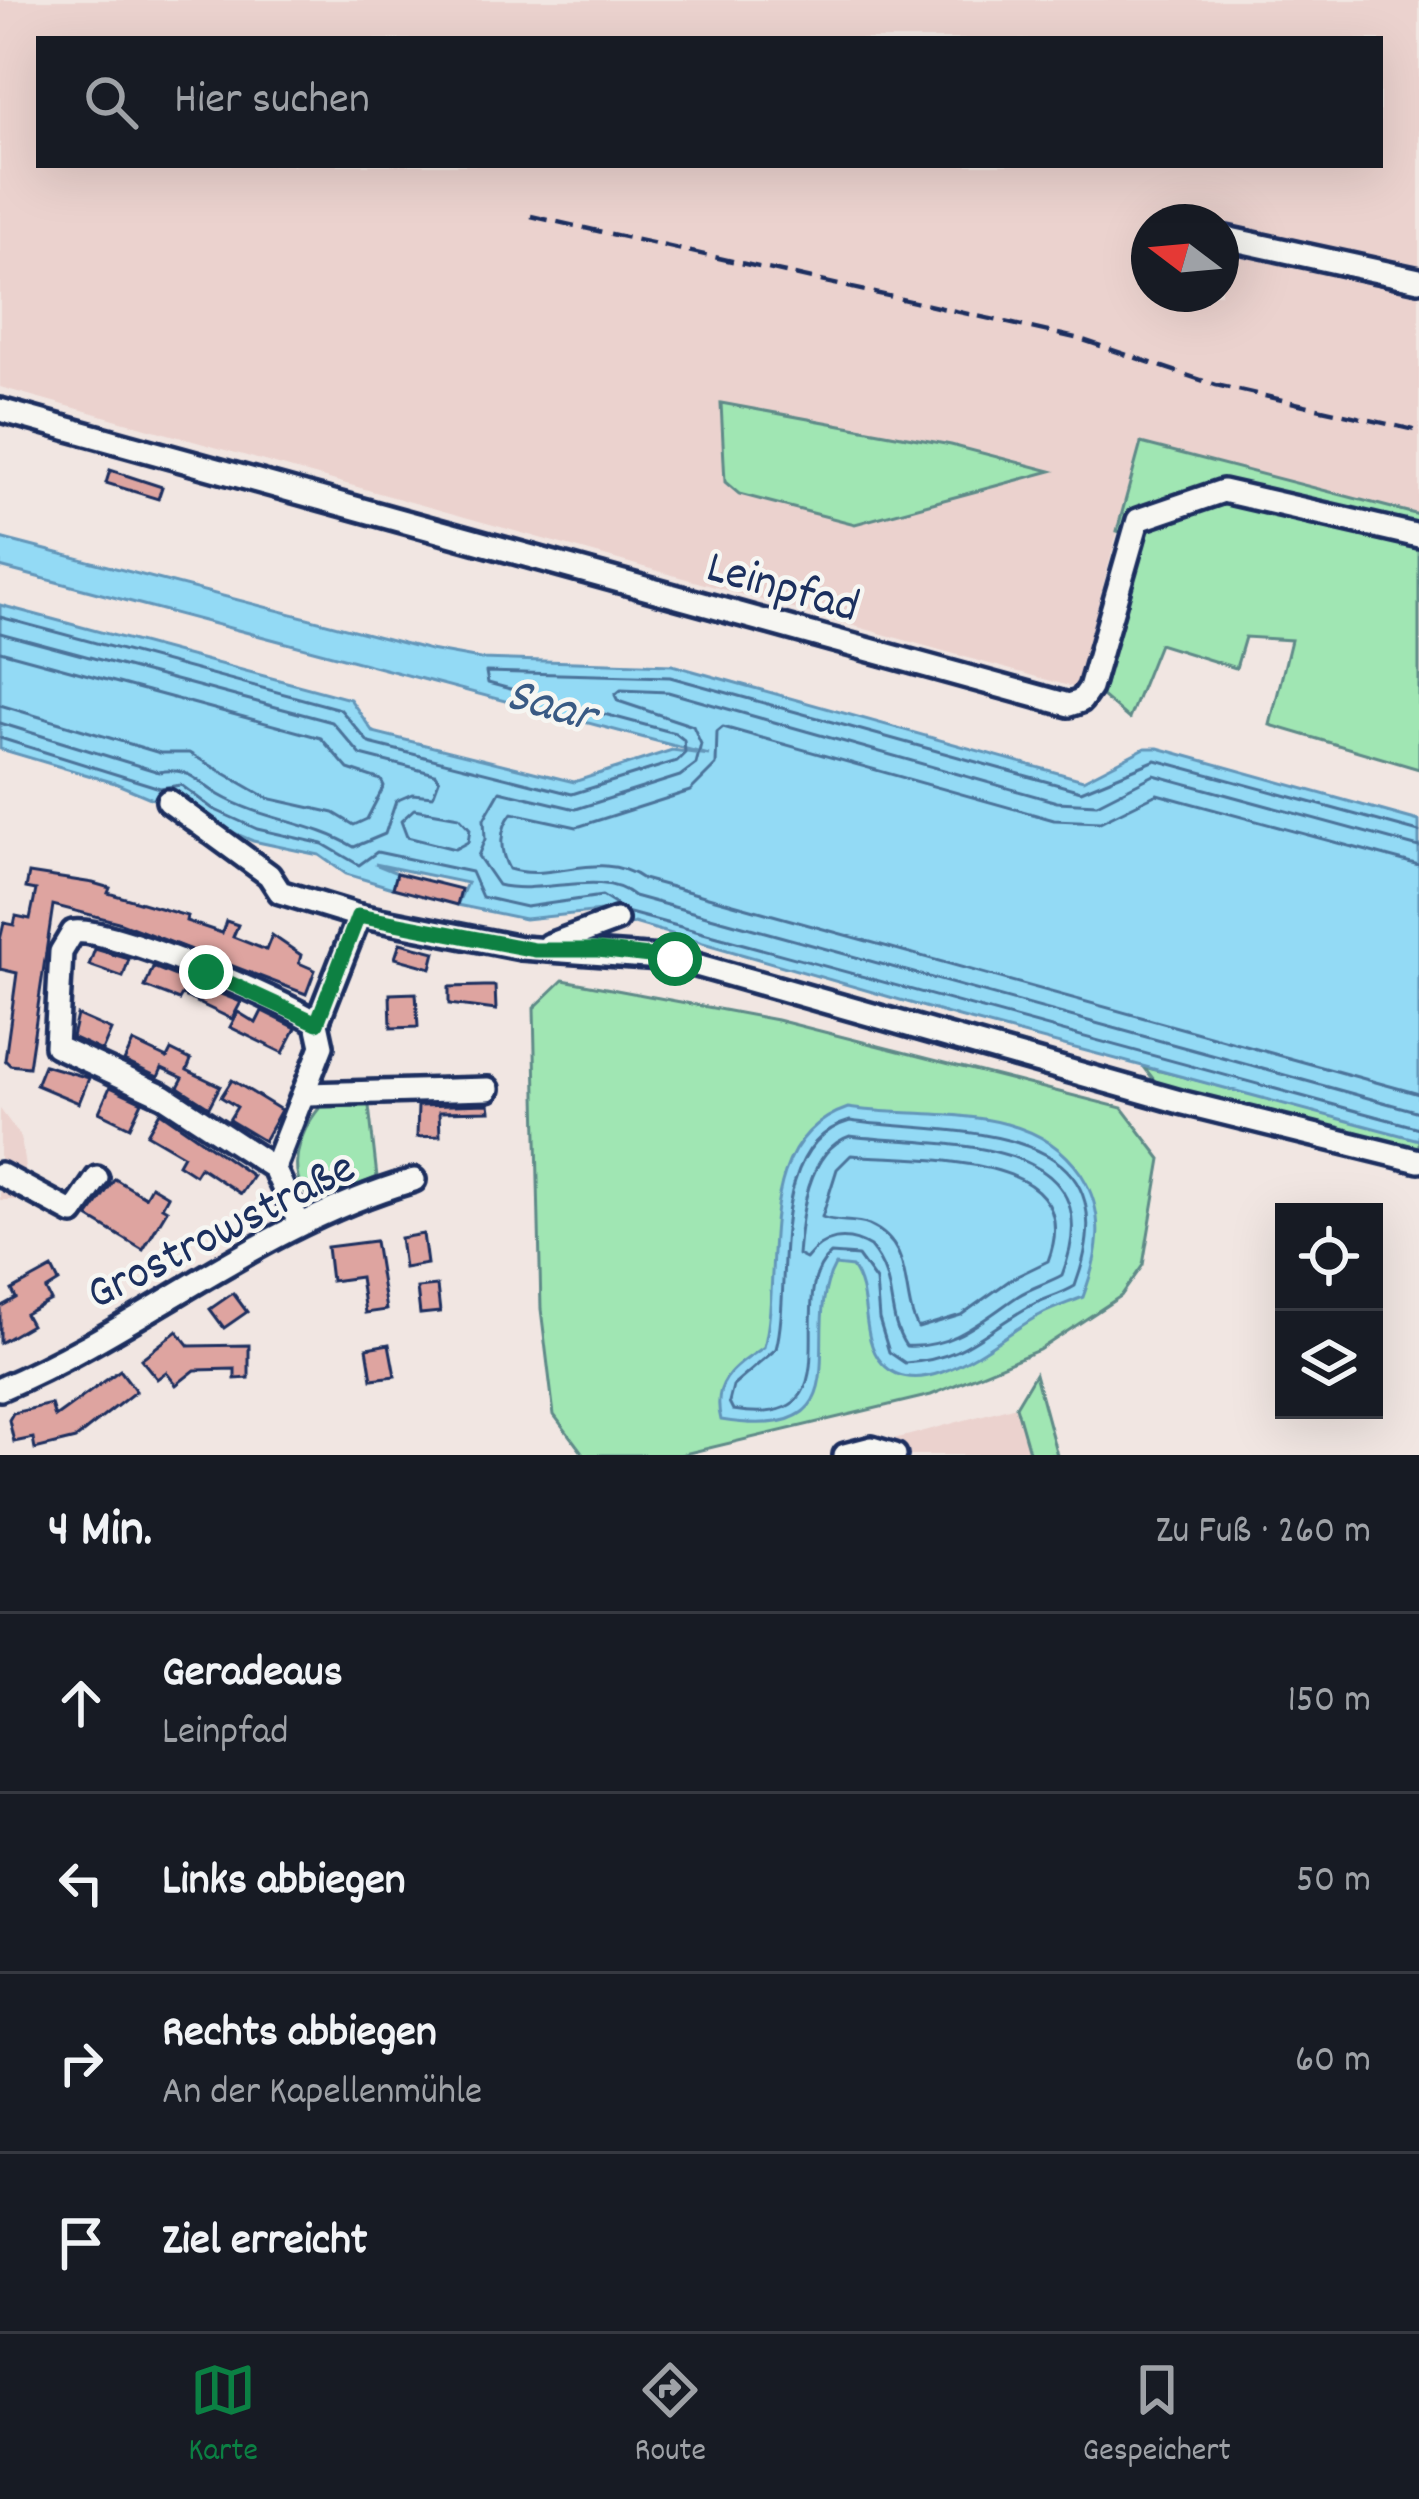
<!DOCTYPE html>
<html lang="de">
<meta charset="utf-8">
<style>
body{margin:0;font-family:Dekko,sans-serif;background:#242831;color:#f1f3f6}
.controls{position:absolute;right:36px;bottom:36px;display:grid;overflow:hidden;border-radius:0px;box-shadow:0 12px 48px #0002}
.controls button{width:108px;height:108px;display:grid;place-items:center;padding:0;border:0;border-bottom:3px solid #363941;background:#171b24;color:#f1f3f6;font:60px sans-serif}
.compass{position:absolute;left:1131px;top:204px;width:108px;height:108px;border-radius:50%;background:#171b24;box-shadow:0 12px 48px #0002;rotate:286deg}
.stop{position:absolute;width:36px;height:36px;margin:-27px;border:9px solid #0b8043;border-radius:50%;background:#fff}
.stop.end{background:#0b8043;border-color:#fff;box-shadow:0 3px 12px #0008}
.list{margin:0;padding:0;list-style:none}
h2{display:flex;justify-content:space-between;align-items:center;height:156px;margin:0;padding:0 48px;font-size:51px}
h2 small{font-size:39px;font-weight:400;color:#9ea1a6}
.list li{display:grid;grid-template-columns:78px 1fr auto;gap:36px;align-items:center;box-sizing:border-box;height:180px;padding:0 48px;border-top:3px solid #363941}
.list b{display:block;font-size:45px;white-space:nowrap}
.list p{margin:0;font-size:39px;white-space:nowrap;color:#9ea1a6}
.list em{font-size:39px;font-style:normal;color:#9ea1a6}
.icon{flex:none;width:66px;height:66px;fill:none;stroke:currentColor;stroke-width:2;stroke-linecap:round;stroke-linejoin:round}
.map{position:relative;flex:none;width:1419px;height:1455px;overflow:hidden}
.search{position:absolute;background:#171b24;box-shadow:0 12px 48px #0002;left:36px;right:36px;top:36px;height:132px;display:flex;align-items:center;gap:30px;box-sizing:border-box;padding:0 42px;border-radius:0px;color:#9ea1a6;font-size:45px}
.sheet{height:876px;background:#171b24}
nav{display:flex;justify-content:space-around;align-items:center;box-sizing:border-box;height:168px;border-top:3px solid #363941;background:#171b24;font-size:33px;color:#9ea1a6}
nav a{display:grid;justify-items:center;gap:6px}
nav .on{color:#0b8043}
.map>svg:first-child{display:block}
.built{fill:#ebd2ce;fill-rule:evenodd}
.green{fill:#a0e6b3;stroke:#5e8a88;stroke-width:3}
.water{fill:#93daf5;stroke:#6396b9;stroke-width:3}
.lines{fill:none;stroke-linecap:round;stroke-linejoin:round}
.shore{stroke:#4b739a;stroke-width:3}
.building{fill:#dea4a0;stroke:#1b2f5e;stroke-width:3}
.minor-casing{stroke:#1b2f5e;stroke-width:30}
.minor{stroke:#f6f6f2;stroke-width:21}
.rail{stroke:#1b2f5e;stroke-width:4.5;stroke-dasharray:18 9;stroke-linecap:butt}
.route{stroke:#0b8043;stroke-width:15}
.labels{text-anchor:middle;stroke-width:9;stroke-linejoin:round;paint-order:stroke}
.street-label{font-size:48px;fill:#1b2f5e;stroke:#f6f6f2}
.water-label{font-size:51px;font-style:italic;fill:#395a84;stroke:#f6f6f2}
</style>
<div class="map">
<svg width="1419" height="1455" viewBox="0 0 1419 1455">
<rect width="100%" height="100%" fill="#f1e6e2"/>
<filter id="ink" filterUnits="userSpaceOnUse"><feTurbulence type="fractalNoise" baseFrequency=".00833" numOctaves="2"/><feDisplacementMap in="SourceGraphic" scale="24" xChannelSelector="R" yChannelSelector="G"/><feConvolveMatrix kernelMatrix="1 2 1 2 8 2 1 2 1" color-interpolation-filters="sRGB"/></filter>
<g filter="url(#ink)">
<g class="built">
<path d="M0 0H1419V515L1141 443 1076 688 0 387ZM39 39H1380V165H39ZM1149 222H1221V294H1149Z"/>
<path d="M0 1109 21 1137 28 1191 23 1200H0Z"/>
<path d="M1016 1406 1030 1455H828L910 1435Z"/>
</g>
<g class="green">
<path d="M721 403 951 445 1051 471 855 524 739 494 725 482Z"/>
<path d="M1141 443 1419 515V769L1270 725 1291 640 1245 637 1236 668 1159 644 1129 719 1102 696 1140 538 1117 531Z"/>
<path d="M563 980 777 1020 1122 1108 1161 1159 1143 1265 1121 1296 1039 1350 931 1395 680 1455H584L554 1415 541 1309 534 1008Z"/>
<path d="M1144 1067 1419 1135V1166L1174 1106Z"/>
<path d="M364 1102 369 1106 377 1177 317 1204C282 1180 298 1133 321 1106Z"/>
<path d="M1035 1374 1057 1455H1030L1016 1406Z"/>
</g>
<g class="water">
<path d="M0 538 430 650 480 659 672 665 1083 780 1145 748H1158L1419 821V1140L959 1017 634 923 612 931 616 920 610 910 525 919 457 905 467 883 375 864 397 873 393 888 346 874 319 855 253 841 115 783 0 749V605L350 699 373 732 574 782 672 750 709 755 0 567Z"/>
<path d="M848 1108C925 1120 1032 1100 1081 1174 1107 1215 1099 1254 1083 1297 1069 1303 1053 1308 1040 1315 1003 1333 923 1409 882 1363 859 1337 872 1294 852 1267L835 1265C796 1334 872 1444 721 1420 711 1381 735 1367 764 1347 784 1270 749 1141 848 1108Z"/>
</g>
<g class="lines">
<g class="shore">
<path d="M0 617 340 709 369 743 572 794 677 761 685 753 684 740 675 733 488 683 486 672 670 677 1081 791 1156 760 1419 832"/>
<path d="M0 633 332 722 361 755 435 774 439 780 433 796 412 794 396 801 385 834 354 847C312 822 262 820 219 795 196 781 188 766 159 772L0 723"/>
<path d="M0 651 321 738 348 769 381 780 384 786 367 819 354 825 334 813 267 798 189 753H160L0 705"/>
<path d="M0 738 160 788 181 785 213 809 257 829 323 844 359 865 377 852 471 872 482 897 526 907 602 896 623 909"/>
<path d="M414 809 459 817 470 829 468 842 455 849 407 837 401 821Z"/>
<path d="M1419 847 1154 775 1097 804 1057 802 668 692 621 690 615 695 618 701 693 726 701 744 696 764 680 776 576 809 500 791 484 819 485 839 478 856 498 885C543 896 602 868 634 896L1419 1112"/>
<path d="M1419 865 1157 794 1100 822 1054 820 723 727 717 732 716 765 690 791 577 827 512 813C499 829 499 851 509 869 555 883 600 848 643 879L1419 1094"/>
<path d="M626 912 1419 1128"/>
<path d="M850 1121C952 1136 1138 1115 1075 1286 1062 1294 1046 1298 1032 1305 982 1332 966 1359 905 1363L889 1352 879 1319 876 1281 858 1256 831 1254C779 1297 862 1432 733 1410L729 1402 733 1386 776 1349C793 1284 764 1145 850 1121Z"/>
<path d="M850 1136C935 1147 1118 1131 1062 1275 1048 1283 1032 1287 1018 1296 982 1320 952 1349 906 1346 884 1313 899 1281 870 1247 846 1232 823 1237 806 1259L798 1255C801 1217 807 1150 850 1136Z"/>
<path d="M851 1155C914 1162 1091 1148 1048 1261L1013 1278 961 1315 918 1328C900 1294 915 1245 869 1225 854 1219 835 1223 822 1217L837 1169Z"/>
</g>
</g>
<g class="building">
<path d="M110 470 162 487 158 499 106 483Z"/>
<path d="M29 873 93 883 110 888 108 893 187 916 186 921 222 933 226 921 238 925 233 937 266 950 272 935 301 955 299 963 315 970 306 994 118 922 53 905 29 1067 10 1065 5 1060 17 973 0 969V940L4 923 14 925 16 916 30 919 36 890 26 888Z"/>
<path d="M397 873 461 889 457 905 393 888Z"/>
<path d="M400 943 435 952 431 968 395 958Z"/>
<path d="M95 949 129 959 123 977 89 965Z"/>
<path d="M153 967 241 1002 232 1019 182 995 179 1000 145 987Z"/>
<path d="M484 986H495L496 1010 449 1004V987Z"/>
<path d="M416 993 418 1027 391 1028 390 994Z"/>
<path d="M262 1011 296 1028 283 1053 230 1027 238 1012 256 1023Z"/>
<path d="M77 1015 111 1030 102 1051 72 1037Z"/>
<path d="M133 1042 167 1058 171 1050 191 1060 187 1070 220 1086 209 1107 178 1087 183 1078 162 1068 158 1077 124 1061Z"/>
<path d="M44 1065 89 1078 79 1103 36 1085Z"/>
<path d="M232 1080 281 1110 264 1141 229 1120 237 1107 221 1097Z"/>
<path d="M110 1087 142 1102 130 1127 99 1112Z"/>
<path d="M489 1104 490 1111 439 1112 440 1136 417 1137 418 1106Z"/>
<path d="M160 1112 253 1176 241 1194 200 1167 195 1175 178 1164 183 1155 147 1134Z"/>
<path d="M115 1179 145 1197 151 1186 168 1196 162 1207 167 1210 143 1250 88 1217Z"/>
<path d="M423 1234 427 1264 404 1268 400 1238Z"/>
<path d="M375 1241 386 1310 365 1313 360 1277 331 1281 327 1247Z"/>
<path d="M52 1268 59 1282 46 1290 51 1300 25 1314 31 1325 0 1343V1307L16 1298 12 1290Z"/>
<path d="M437 1286 440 1312 420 1314 417 1288Z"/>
<path d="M233 1293 247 1312 224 1328 210 1309Z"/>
<path d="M177 1331 189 1346 249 1345V1378L235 1379V1369L195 1370 176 1385 166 1372 157 1379 141 1359Z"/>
<path d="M389 1344 395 1376 372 1379 367 1348Z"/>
<path d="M120 1370 136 1391 75 1439 35 1449 33 1438 14 1442 9 1420 13 1413 51 1404 55 1417Z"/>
</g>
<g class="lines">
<g class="minor-casing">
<g id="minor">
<path d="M1221 237 1419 280"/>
<path d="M0 410 1069 705 1081 701 1090 688 1138 520 1223 491 1419 536"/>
<path d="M168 801 269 875 280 892 359 916 521 948 675 959 1180 1102 1419 1161"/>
<path d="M549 945 616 920"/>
<path d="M317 1023 359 916"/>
<path d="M307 1094 488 1089"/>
<path d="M274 1168 322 1046 317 1023C284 1000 108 926 73 932L61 952 56 1046 164 1096 274 1168 299 1223"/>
<path d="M0 1174 73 1213 97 1178"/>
<path d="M0 1389C144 1328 258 1225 414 1180"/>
<path d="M845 1455 872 1448 895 1455"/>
</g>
</g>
<use href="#minor" class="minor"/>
<path class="rail" d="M531 216 1080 339 1216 385 1419 431"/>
</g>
</g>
<g class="lines" filter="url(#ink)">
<path class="route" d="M206 972 317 1023 358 916 535 950H598L675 959"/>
</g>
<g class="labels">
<g class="street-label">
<text transform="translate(784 583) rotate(16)" y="17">Leinpfad</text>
<text transform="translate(219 1227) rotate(-27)" y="17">Grostrowstraße</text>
</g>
<g class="water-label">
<text transform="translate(552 701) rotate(16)" y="18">Saar</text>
</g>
</g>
</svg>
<div class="controls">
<button><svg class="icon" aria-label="locate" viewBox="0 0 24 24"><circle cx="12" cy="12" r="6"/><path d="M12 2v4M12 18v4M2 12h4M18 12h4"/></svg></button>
<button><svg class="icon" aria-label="layers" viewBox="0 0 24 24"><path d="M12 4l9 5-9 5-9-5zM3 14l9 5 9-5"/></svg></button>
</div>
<svg class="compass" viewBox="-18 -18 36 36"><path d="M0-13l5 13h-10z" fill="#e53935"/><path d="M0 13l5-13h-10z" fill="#9ea1a6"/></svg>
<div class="stop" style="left:675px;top:959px"></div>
<div class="stop end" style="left:206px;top:972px"></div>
<div class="search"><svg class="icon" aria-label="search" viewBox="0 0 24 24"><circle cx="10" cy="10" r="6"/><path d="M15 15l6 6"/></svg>Hier suchen</div>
</div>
<section class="sheet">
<h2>4 Min.<small>Zu Fuß · 260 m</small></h2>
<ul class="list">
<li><svg class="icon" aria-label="ahead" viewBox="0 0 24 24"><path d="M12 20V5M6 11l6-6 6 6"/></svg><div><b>Geradeaus</b><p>Leinpfad</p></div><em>150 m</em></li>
<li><svg class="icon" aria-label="left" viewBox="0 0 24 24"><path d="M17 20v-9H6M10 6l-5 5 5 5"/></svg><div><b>Links abbiegen</b></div><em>50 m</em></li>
<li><svg class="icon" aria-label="right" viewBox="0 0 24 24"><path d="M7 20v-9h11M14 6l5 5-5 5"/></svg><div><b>Rechts abbiegen</b><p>An der Kapellenmühle</p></div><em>60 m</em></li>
<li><svg class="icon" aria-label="arrive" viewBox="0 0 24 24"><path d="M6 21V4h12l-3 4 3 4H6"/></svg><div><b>Ziel erreicht</b></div></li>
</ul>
</section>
<nav>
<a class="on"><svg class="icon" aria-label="map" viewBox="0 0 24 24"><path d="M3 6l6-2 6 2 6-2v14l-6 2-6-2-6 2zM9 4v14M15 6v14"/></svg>Karte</a>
<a><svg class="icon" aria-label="directions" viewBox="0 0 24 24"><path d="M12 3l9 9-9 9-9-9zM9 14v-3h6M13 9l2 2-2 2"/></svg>Route</a>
<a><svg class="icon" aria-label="saved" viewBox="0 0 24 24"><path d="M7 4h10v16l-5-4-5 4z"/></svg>Gespeichert</a>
</nav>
